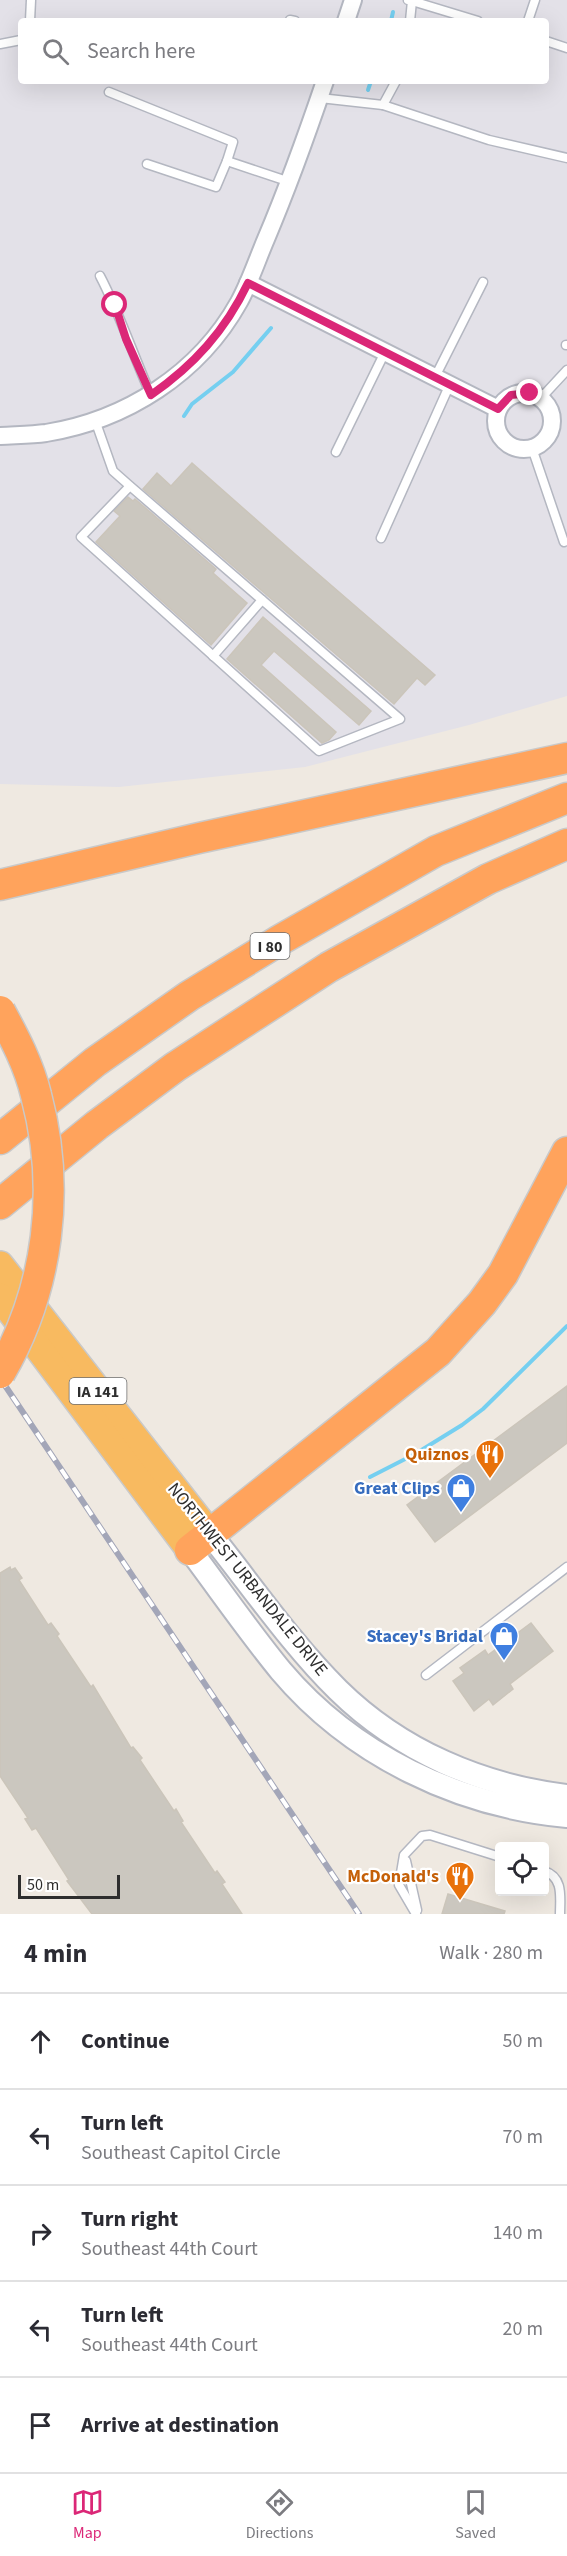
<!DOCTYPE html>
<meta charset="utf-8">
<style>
body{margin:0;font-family:"Source Sans 3",sans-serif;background:#f7f7f7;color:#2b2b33}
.controls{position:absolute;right:18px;bottom:18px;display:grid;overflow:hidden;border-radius:6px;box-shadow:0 6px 24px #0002}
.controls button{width:54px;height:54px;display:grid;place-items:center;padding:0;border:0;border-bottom:2px solid #e1e1e2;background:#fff;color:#2b2b33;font:30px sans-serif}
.scale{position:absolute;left:18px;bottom:15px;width:102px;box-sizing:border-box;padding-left:6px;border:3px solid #2e2e2e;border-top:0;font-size:16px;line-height:21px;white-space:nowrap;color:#2e2e2e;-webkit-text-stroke:4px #fff;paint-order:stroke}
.stop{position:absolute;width:18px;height:18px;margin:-14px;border:4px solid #db2777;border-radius:50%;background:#fff}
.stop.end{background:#db2777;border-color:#fff;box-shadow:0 2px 6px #0008}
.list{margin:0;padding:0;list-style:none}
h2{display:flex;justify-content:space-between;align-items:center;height:78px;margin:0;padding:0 24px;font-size:26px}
h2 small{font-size:20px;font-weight:400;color:#7c7c81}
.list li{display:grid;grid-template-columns:39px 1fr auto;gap:18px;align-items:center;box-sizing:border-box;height:96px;padding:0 24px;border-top:2px solid #e1e1e2}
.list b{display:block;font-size:22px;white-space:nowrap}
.list p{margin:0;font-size:20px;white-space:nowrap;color:#7c7c81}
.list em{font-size:20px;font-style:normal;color:#7c7c81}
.icon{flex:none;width:33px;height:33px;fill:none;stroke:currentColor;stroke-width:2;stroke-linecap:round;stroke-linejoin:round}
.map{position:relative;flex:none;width:567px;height:1914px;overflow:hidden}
.search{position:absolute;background:#fff;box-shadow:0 6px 24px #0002;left:18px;right:18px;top:18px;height:66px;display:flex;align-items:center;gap:15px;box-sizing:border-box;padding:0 21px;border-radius:6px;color:#7c7c81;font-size:22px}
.sheet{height:558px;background:#fff}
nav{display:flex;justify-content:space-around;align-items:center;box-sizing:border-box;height:84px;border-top:2px solid #e1e1e2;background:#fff;font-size:16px;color:#7c7c81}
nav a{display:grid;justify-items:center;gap:3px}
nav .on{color:#db2777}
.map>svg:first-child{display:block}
.industrial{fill:#e3e1e8;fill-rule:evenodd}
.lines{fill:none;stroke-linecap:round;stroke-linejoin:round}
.stream{stroke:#75cff0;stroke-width:4}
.building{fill:#cbc7bf;stroke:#cbc5ba;stroke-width:1.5}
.service-casing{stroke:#b4b7c1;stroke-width:11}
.minor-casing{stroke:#b4b7c1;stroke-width:20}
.secondary-casing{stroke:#b4b7c1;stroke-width:26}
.trunk-casing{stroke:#c9c9c9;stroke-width:30}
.motorway-casing{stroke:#c9c9c9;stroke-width:33}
.service{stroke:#fff;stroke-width:8}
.minor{stroke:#fff;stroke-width:16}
.secondary{stroke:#fff;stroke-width:22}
.trunk{stroke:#f8ba60;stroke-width:27}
.motorway{stroke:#ffa35c;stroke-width:30}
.rail-casing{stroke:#a3a6b8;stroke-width:6}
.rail{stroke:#fff;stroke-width:4;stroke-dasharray:11;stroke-linecap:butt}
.motorway-bridge-casing{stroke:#c9c9c9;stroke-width:33;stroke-linecap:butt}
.motorway-bridge{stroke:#ffa35c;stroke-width:30}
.route{stroke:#db2777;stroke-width:8}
.labels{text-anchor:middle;stroke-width:4.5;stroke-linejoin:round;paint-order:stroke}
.shield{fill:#fff;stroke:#6d6d6d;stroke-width:1.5}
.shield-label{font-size:16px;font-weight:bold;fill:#2e2e2e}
.food-label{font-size:18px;font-weight:bold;fill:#c56008;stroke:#fff;text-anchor:end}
.shop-label{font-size:18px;font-weight:bold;fill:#366cbe;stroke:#fff;text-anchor:end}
.street-label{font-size:18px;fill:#2e2e2e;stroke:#fff}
</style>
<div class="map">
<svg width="567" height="1914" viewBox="0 0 567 1914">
<rect width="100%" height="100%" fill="#efe9e1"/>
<path class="industrial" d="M0 0H567V696L469 725 305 767 119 787 0 784ZM21 21H546V81H21Z"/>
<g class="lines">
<g class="stream">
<path d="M391 21 393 12"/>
<path d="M368 90 371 81"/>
<path d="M184 416 192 404 233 372 271 328"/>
<path d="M370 1477 415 1454 462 1425 483 1409 567 1326"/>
</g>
</g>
<g class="building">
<path d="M192 463 295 554 435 675 425 685 417 678 394 704 143 489 157 473 171 486Z"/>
<path d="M128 497 133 501 135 499 216 569 213 573 247 603 211 645 96 542 120 516 114 511Z"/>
<path d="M263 617 371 711 359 725 274 651 261 665 336 732 329 740 322 743 227 659Z"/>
<path d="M567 1386V1443L435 1542 407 1505Z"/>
<path d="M10 1567 11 1570 15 1568 22 1578 19 1580 48 1625 51 1623 59 1634 57 1636 91 1687 93 1685 131 1748 133 1747 142 1758 140 1760 174 1811 176 1809 183 1821 181 1822 215 1873 217 1871 225 1882 222 1884 242 1914H92L67 1881 69 1880 36 1828 32 1830 25 1819 28 1818 0 1776V1573Z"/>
<path d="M531 1623 553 1651 510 1684 513 1689 493 1705 489 1699 474 1711 453 1681 464 1673 460 1668 485 1650 488 1655Z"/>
<path d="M448 1894 505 1911 504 1914H442Z"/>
</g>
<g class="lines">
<g class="service-casing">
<g id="service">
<path d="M408 0 412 1 410 21"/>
<path d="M412 1 478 21"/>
<path d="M290 20 295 21"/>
<path d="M30 21 31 0"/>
<path d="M528 21 535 0"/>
<path d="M546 41 567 48"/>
<path d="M0 44 21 40"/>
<path d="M109 92 233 142 227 161 290 182"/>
<path d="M320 98 383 105 396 81"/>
<path d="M383 105 489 140 567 158"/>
<path d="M147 164 216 187 227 161"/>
<path d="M100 276C120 314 133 355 151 395"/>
<path d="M566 345H567"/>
<path d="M435 377 483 282"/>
<path d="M541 398 567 370"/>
<path d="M95 420 113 471 130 486 400 719 319 751 81 537 130 486"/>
<path d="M532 448 564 542"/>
<path d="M336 452 385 352"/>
<path d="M381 538 450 384"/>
<path d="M213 656 262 600"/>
<path d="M426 1675 567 1567"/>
<path d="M406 1861 417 1910"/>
<path d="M544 1871C564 1877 560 1898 560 1914"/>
<path d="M416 1914 399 1885 404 1855 422 1836 430 1835 500 1857"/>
</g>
</g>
<g class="minor-casing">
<g id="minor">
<path d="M346 21 353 0"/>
<path d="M248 283 498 409"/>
<circle cx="524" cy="421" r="28"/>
<path d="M0 436C15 435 31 435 46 433 126 420 199 374 239 302 250 282 257 260 266 239 288 187 307 134 325 81"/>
</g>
</g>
<g class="secondary-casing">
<g id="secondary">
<path d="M210 1534C251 1585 292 1645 338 1690 400 1751 482 1786 567 1796"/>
<path d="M190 1550C220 1590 249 1632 281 1671 352 1755 458 1806 567 1816"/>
</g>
</g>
<g class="trunk-casing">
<g id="trunk">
<path d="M0 1265 210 1534"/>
<path d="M0 1297 190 1550"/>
</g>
</g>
<g class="motorway-casing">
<g id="motorway">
<path d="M0 885 199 838 567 758"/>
<path d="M0 1139 95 1062 189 996 280 940 436 851 567 798"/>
<path d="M0 1204 97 1125 175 1067 329 967 488 879 567 844"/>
<path d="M190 1550 438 1352 482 1303 503 1274 567 1152"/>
</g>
</g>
<use href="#service" class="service"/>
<use href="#minor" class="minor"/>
<use href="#secondary" class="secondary"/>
<use href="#trunk" class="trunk"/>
<use href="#motorway" class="motorway"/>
<g class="rail-casing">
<path id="rail" d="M0 1378 359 1914"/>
</g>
<use href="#rail" class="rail"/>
<g class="motorway-bridge-casing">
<path id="motorway-bridge" d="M0 1011C14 1037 29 1065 36 1095 61 1188 49 1289 0 1373"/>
</g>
<use href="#motorway-bridge" class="motorway-bridge"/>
</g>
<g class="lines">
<path class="route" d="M115 305 126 339 151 395C194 365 225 331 248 283L498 409 511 395 530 393"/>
</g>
<defs>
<g id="restaurant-pin" transform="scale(1.5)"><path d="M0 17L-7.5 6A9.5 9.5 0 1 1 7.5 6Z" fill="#e8710a" stroke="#fff"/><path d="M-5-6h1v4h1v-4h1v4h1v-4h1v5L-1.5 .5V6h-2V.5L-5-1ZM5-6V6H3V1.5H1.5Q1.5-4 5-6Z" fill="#fff"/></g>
<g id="shop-pin" transform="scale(1.5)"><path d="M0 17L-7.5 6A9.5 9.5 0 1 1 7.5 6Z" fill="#3f7fe0" stroke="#fff"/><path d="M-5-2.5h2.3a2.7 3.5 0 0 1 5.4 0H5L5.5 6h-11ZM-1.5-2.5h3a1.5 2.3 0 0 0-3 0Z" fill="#fff"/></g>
</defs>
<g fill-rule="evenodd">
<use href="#restaurant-pin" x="490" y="1454"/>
<use href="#shop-pin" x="461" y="1488"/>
<use href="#shop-pin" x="504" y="1636"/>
<use href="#restaurant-pin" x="460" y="1876"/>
</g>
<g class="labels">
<g class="shield">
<rect x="250.5" y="933" width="39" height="26" rx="4.5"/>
<rect x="69.5" y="1378" width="57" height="26" rx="4.5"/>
</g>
<g class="shield-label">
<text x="270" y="952">I 80</text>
<text x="98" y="1397">IA 141</text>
</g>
<g class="food-label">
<text x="469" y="1460">Quiznos</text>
<text x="439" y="1882">McDonald's</text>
</g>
<g class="shop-label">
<text x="440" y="1494">Great Clips</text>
<text x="483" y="1642">Stacey's Bridal</text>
</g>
<g class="street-label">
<text transform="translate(248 1579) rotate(51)" y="6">NORTHWEST URBANDALE DRIVE</text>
</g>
</g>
</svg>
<div class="controls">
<button><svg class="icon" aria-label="locate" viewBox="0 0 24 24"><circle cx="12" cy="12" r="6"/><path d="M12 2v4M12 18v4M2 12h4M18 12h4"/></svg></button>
</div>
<div class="scale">50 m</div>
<div class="stop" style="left:115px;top:305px"></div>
<div class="stop end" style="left:530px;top:393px"></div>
<div class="search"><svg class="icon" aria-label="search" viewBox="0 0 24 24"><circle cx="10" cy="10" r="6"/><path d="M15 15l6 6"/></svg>Search here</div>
</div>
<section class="sheet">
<h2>4 min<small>Walk · 280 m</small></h2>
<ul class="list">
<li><svg class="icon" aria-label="ahead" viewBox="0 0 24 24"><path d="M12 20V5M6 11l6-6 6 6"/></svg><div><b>Continue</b></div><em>50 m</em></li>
<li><svg class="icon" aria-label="left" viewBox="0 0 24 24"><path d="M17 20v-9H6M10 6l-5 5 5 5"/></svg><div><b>Turn left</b><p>Southeast Capitol Circle</p></div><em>70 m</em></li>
<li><svg class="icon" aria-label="right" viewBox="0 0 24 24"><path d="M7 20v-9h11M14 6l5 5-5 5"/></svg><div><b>Turn right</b><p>Southeast 44th Court</p></div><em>140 m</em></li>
<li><svg class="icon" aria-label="left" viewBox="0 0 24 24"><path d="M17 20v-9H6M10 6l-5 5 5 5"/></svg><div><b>Turn left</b><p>Southeast 44th Court</p></div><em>20 m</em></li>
<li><svg class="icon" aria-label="arrive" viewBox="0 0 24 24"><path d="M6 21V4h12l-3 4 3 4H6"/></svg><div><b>Arrive at destination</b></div></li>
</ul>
</section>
<nav>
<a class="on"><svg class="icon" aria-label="map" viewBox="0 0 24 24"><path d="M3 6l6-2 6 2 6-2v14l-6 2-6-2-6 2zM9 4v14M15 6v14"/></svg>Map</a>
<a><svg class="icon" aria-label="directions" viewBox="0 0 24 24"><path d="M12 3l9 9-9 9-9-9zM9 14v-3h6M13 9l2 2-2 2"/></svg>Directions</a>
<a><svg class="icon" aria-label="saved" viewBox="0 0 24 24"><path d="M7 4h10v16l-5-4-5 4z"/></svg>Saved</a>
</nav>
